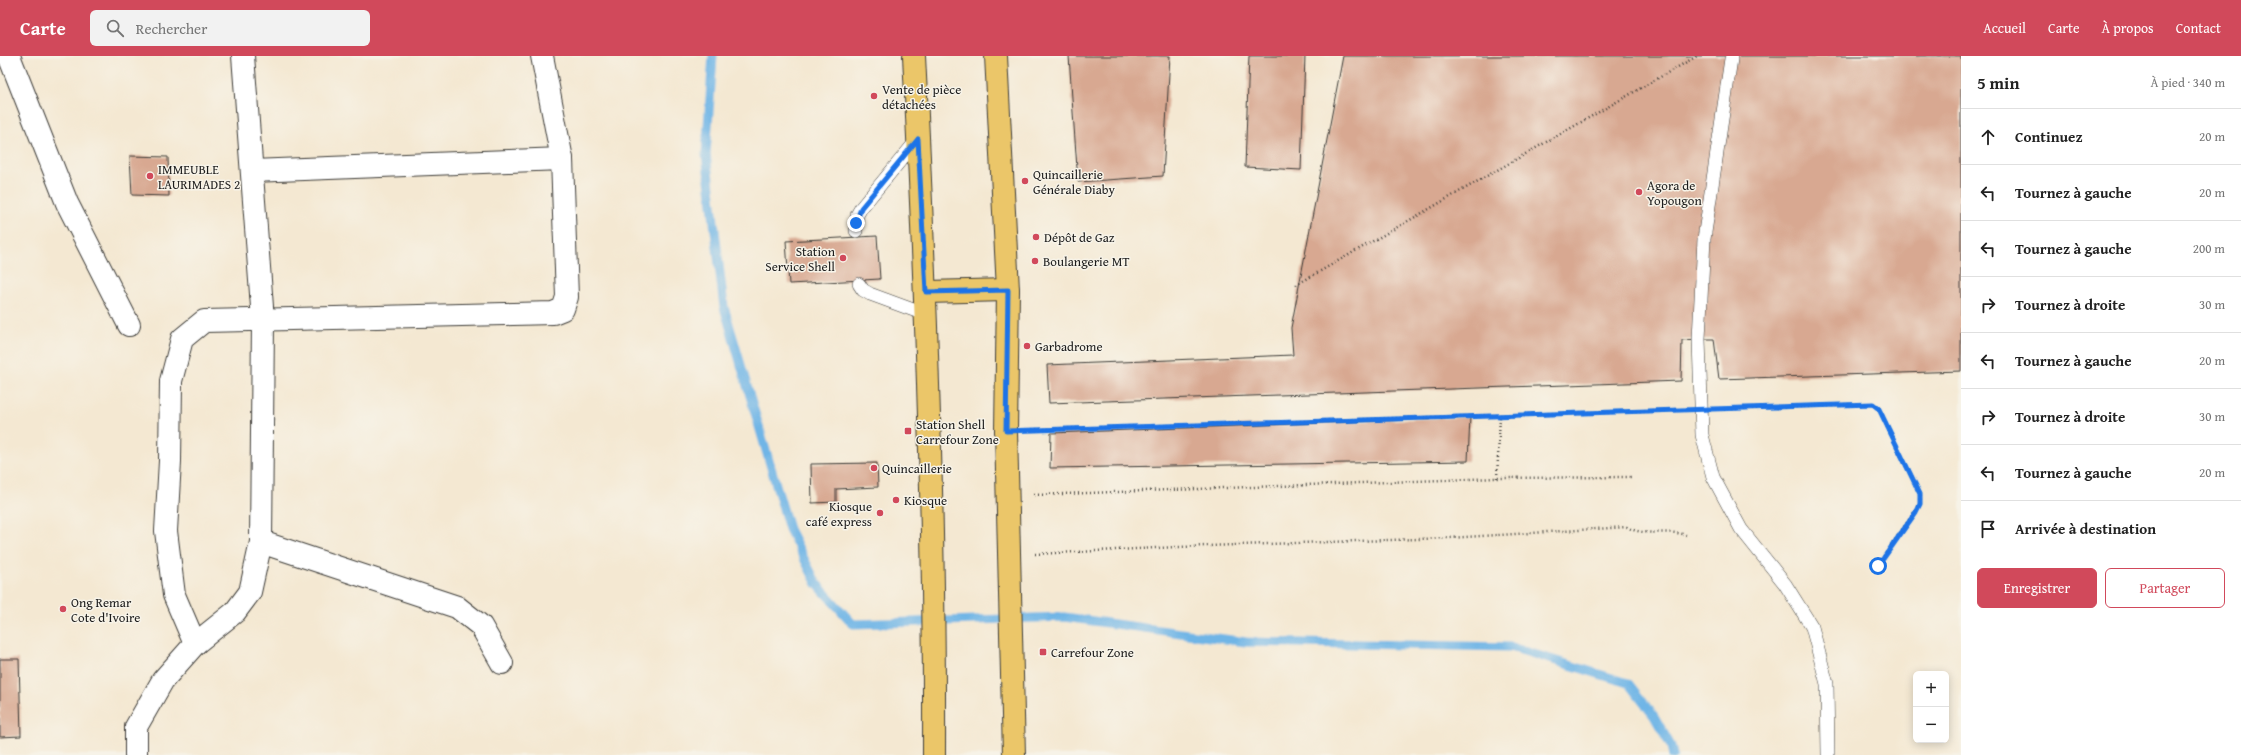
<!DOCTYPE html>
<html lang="fr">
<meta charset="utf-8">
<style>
body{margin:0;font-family:"Gentium Book Plus",serif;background:#f2f2f2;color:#222}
.controls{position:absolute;right:12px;bottom:12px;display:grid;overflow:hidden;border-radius:6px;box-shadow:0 2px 10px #0003}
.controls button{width:36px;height:36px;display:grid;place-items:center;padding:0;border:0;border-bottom:1px solid #e0e0e0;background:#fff;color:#222;font:20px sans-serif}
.stop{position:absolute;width:12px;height:12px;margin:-9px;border:3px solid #1a73e8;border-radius:50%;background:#fff}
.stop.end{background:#1a73e8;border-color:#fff;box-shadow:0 1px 4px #0008}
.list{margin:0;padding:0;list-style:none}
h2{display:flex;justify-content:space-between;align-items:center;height:52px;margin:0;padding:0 16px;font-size:17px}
h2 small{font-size:13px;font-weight:400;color:#767676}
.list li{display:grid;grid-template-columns:26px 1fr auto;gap:12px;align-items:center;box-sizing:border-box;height:56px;padding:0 16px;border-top:1px solid #e0e0e0}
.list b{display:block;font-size:15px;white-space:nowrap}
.list em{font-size:13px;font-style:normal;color:#767676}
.actions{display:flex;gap:8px;padding:12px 16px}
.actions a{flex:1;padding:9px 0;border:1px solid #d1495b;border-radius:6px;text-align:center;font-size:14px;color:#d1495b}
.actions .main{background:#d1495b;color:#fff}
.icon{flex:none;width:22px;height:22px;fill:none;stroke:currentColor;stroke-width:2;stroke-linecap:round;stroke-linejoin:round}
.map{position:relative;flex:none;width:1961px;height:699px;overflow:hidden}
header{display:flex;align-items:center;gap:24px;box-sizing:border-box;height:56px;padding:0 20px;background:#d1495b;color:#fff}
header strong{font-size:19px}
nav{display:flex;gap:22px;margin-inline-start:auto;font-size:14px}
.search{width:280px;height:36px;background:#f2f2f2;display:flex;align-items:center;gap:10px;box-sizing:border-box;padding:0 14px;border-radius:6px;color:#767676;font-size:15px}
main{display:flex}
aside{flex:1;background:#fff}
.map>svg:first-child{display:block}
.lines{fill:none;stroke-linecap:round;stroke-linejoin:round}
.stream{stroke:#6fb5e6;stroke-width:9}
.building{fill:#d8a891}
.service-casing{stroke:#3c3b37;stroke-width:14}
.minor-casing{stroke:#3c3b37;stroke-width:24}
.primary-casing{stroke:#3c3b37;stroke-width:24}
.path{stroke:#3c3b37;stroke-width:2.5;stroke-dasharray:1 3;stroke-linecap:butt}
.service{stroke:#fff;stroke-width:13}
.minor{stroke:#fff;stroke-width:22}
.primary{stroke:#ebc669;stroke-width:22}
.route{stroke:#1a73e8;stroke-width:5}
.poi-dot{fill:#d1495b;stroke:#f7f3e8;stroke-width:1.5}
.labels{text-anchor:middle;stroke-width:3;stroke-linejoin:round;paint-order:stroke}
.poi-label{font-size:13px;fill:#1c1c1c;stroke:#f7f3e8;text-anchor:start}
</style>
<header>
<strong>Carte</strong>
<div class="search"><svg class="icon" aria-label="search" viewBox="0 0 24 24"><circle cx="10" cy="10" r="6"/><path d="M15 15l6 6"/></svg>Rechercher</div>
<nav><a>Accueil</a><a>Carte</a><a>À propos</a><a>Contact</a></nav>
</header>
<main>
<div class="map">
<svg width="1961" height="699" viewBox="0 0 1961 699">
<rect width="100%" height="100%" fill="#f7f3e8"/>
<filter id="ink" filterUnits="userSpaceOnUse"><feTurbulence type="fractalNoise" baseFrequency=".025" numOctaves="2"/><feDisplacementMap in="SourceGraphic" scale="8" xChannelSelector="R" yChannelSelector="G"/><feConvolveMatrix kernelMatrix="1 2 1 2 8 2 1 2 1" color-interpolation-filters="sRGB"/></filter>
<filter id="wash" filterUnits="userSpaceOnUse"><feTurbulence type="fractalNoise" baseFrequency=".012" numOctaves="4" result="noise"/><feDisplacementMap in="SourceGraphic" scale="16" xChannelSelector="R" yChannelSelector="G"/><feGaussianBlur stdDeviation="0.9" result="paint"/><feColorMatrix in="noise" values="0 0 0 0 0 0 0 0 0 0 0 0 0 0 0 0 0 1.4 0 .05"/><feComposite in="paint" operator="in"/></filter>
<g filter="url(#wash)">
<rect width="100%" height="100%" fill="#f4e8d2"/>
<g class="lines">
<path class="stream" d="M713 0 706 98 724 251 789 473 817 528 853 568 1064 561 1246 586 1511 591 1628 627 1654 660 1671 690 1673 699"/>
</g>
<g id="blocks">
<g class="building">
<path d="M1069 0H1170L1163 120 1078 126Z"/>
<path d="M1249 0H1305L1301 114 1245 111Z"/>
<path d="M1343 0H1961V315L1719 323 1714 283H1699L1682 284 1681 325 1049 347 1047 309 1293 299 1291 272Z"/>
<path d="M130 100 168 101 169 140 132 139Z"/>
<path d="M877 180 880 223 789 228 786 185Z"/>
<path d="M1470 361 1468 405 1050 412 1051 377Z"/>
<path d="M877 407 878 431 836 433V446L812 447 811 408Z"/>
<path d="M0 603H19L21 680 0 681Z"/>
</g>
</g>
</g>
<g filter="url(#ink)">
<use href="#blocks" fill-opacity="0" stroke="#3c3b37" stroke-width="1"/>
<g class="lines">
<g class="service-casing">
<g id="service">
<path d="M1731 3 1704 183 1699 283 1702 379 1713 421 1741 473 1785 528 1812 571 1827 628 1828 699"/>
<path d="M856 175 857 159 861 152 918 83"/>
<path d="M859 228 863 234 870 238 927 259"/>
</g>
</g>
<g class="minor-casing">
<g id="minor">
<path d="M9 0 67 147 129 269"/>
<path d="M252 115 562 103"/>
<path d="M261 486 457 551 481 570 502 607"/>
<path d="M195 588 174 539 166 475 170 405 171 325 182 283 204 265 553 257 563 253 567 241 562 103 542 0"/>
<path d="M136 699V671L163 624 195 588 235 556 250 536 261 486 263 264 243 0"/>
</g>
</g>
<g class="primary-casing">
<g id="primary">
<path d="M914 0C926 233 935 466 934 699"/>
<path d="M996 0 1008 234 1006 375 1014 699"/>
<path d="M926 236 1008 234"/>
</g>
</g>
<g class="path">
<path d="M1296 229 1697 0"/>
<path d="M1724 353 1873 348 1879 353 1920 438V448L1878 509"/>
<path d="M1032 374 1679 354"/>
<path d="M1497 422 1500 360"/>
<path d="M1034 439 1497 422 1631 421"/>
<path d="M1035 498 1177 491 1449 482 1627 471C1644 481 1667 473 1686 479"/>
</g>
<use href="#service" class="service"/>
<use href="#minor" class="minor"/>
<use href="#primary" class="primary"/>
</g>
</g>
<g class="lines" filter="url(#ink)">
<path class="route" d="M856 167 861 152 918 83 926 236 1008 234 1006 375 1873 348 1879 353 1920 438V448L1916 456 1878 510"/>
</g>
<g class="poi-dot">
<circle cx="874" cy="40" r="4"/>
<circle cx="150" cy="120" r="4"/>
<circle cx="1025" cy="125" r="4"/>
<circle cx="1639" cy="136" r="4"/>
<circle cx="1036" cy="181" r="4"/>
<circle cx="843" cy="202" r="4"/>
<circle cx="1035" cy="205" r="4"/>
<circle cx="1027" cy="290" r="4"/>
<rect x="904" y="371" width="8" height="8" rx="2"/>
<circle cx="874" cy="412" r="4"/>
<circle cx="896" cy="444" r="4"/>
<circle cx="880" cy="457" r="4"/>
<circle cx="63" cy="553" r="4"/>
<rect x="1039" y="592" width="8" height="8" rx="2"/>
</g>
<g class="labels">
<g class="poi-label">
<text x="882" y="38">Vente de pièce<tspan x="882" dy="15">détachées</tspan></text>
<text x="158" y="118">IMMEUBLE<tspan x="158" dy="15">LAURIMADES 2</tspan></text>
<text x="1033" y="123">Quincaillerie<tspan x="1033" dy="15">Générale Diaby</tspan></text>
<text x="1647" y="134">Agora de<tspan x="1647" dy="15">Yopougon</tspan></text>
<text x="1044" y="186">Dépôt de Gaz</text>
<text x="835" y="200" text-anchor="end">Station<tspan x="835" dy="15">Service Shell</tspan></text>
<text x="1043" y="210">Boulangerie MT</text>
<text x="1035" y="295">Garbadrome</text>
<text x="916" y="373">Station Shell<tspan x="916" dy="15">Carrefour Zone</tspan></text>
<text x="882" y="417">Quincaillerie</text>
<text x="904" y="449">Kiosque</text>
<text x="872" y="455" text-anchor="end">Kiosque<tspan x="872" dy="15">café express</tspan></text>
<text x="71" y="551">Ong Remar<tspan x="71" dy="15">Cote d'Ivoire</tspan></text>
<text x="1051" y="601">Carrefour Zone</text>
</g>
</g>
</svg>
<div class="controls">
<button>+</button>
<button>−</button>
</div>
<div class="stop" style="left:1878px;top:510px"></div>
<div class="stop end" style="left:856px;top:167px"></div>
</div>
<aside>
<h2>5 min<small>À pied · 340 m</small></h2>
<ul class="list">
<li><svg class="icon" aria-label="ahead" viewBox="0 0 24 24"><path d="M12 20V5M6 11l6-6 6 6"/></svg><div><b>Continuez</b></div><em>20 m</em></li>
<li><svg class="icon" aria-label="left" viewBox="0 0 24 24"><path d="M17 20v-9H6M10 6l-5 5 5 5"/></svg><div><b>Tournez à gauche</b></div><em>20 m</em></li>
<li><svg class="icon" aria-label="left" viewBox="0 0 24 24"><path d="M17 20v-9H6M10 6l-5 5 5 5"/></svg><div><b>Tournez à gauche</b></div><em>200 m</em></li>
<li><svg class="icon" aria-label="right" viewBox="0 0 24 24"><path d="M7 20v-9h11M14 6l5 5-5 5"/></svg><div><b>Tournez à droite</b></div><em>30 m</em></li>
<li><svg class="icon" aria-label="left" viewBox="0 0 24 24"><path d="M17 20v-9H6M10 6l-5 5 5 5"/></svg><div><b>Tournez à gauche</b></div><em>20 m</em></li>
<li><svg class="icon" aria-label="right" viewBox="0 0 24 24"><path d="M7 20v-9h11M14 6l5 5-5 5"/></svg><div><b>Tournez à droite</b></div><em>30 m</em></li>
<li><svg class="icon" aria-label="left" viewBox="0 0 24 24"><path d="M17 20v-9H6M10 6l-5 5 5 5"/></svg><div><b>Tournez à gauche</b></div><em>20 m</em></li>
<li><svg class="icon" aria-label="arrive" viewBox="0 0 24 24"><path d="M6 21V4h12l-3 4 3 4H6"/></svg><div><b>Arrivée à destination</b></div></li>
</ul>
<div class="actions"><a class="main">Enregistrer</a><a>Partager</a></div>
</aside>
</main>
